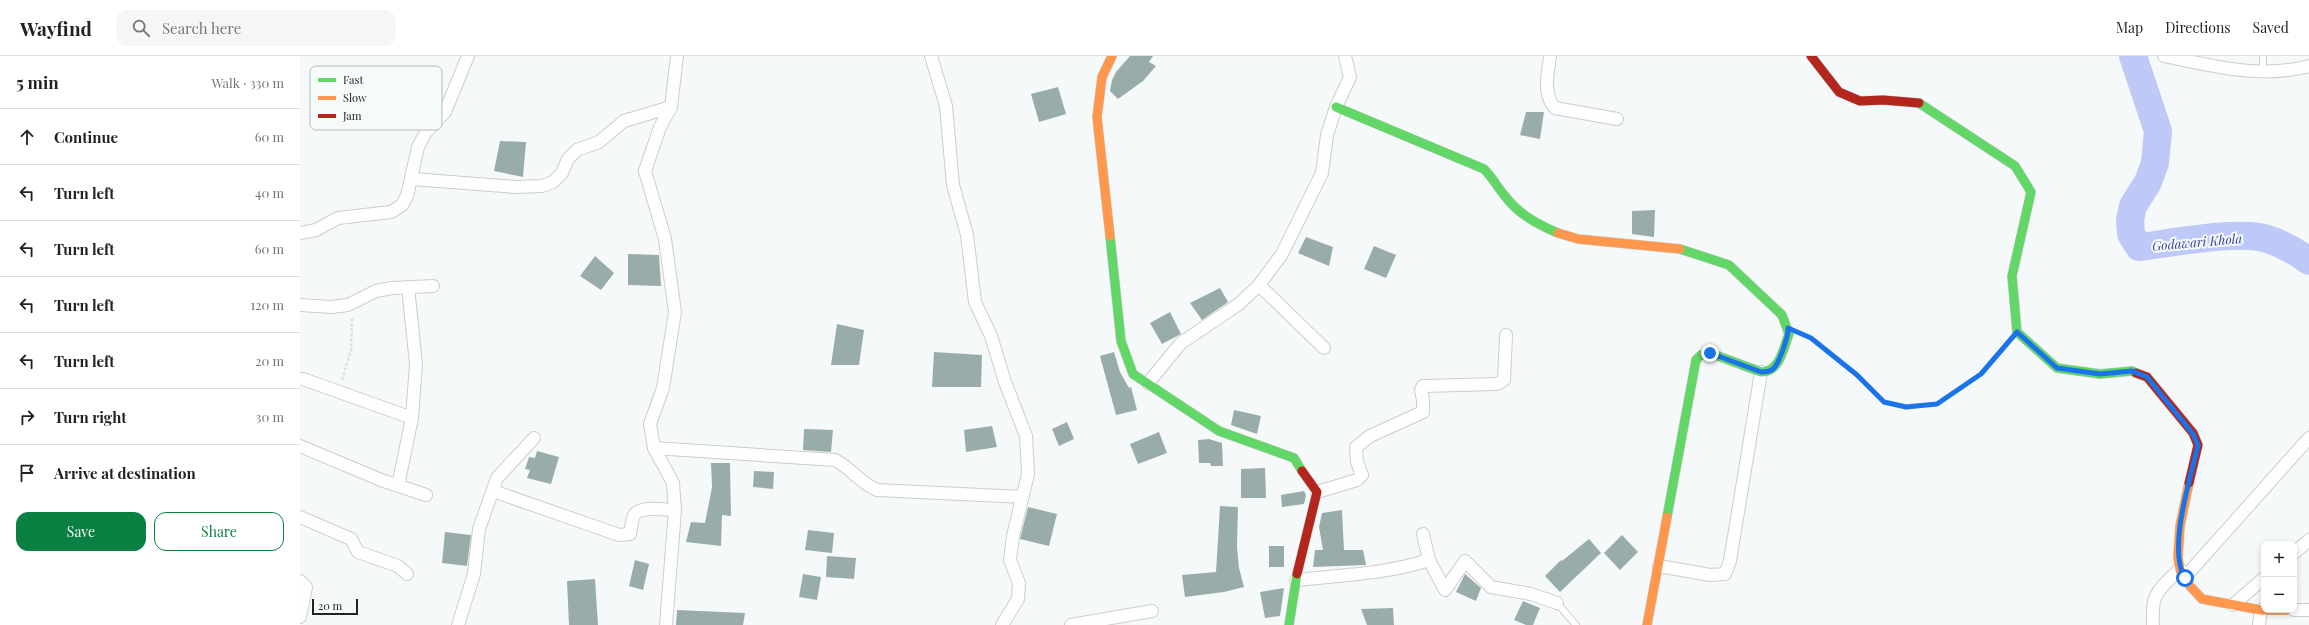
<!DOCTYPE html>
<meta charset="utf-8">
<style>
body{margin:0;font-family:"Playfair Display",serif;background:#f6f6f6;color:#222}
.controls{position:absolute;right:12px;bottom:12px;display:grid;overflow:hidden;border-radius:8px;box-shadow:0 2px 6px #0003}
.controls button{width:36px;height:36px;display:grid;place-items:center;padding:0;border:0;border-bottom:1px solid #e0e0e0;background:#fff;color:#222;font:20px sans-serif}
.scale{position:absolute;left:12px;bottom:10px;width:46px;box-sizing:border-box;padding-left:4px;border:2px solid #212323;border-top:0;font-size:11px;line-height:14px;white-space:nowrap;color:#212323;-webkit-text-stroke:3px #f5fafa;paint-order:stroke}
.stop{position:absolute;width:12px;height:12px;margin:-9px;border:3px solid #1a73e8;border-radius:50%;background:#fff}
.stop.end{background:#1a73e8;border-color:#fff;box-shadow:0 1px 4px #0008}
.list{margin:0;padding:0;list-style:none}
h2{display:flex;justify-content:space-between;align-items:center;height:52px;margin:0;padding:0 16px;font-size:17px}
h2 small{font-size:13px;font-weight:400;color:#767676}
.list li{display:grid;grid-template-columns:26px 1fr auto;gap:12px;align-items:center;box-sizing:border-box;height:56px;padding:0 16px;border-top:1px solid #e0e0e0}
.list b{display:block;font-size:15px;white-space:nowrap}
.list em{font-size:13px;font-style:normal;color:#767676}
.actions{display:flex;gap:8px;padding:12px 16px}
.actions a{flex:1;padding:9px 0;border:1px solid #0b8043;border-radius:12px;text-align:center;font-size:14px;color:#0b8043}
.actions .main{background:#0b8043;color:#fff}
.icon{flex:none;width:22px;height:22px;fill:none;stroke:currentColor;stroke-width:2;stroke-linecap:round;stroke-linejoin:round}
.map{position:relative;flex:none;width:2009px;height:569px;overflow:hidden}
header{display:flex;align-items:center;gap:24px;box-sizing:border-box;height:56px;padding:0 20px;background:#fff;border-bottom:1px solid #e0e0e0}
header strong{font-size:19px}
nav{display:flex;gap:22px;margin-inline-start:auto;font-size:14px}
.search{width:280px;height:36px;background:#f6f6f6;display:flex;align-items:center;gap:10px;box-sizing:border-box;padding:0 14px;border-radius:12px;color:#767676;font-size:15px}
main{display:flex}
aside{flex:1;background:#fff}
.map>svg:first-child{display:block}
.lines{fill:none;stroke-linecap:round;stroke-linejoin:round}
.river{stroke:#bec9f8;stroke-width:28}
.building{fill:#98ada9}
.lane-casing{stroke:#cbcece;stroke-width:8}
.street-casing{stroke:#cbcece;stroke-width:14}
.fast-casing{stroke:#cbcece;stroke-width:10}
.slow-casing{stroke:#cbcece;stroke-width:10}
.jam-casing{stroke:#cbcece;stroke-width:10}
.path{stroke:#dfe0e0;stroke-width:2.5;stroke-dasharray:3 2;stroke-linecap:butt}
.lane{stroke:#fefefe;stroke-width:6}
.street{stroke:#fefefe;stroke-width:12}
.fast{stroke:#63d668;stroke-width:9}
.slow{stroke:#ff974d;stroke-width:9}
.jam{stroke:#b3261e;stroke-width:9}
.route{stroke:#1a73e8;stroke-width:5}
.labels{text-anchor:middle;stroke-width:4;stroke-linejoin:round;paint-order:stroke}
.water-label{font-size:13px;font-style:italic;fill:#3c43a2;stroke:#f5fafa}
.key{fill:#f5fafa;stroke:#b5baba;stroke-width:1}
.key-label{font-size:11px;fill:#212323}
</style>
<header>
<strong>Wayfind</strong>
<div class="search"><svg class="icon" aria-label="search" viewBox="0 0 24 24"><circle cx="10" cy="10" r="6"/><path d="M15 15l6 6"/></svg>Search here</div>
<nav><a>Map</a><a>Directions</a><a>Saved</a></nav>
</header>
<main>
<aside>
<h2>5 min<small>Walk · 330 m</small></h2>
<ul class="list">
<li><svg class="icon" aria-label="ahead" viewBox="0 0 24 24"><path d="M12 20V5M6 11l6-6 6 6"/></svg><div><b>Continue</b></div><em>60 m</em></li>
<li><svg class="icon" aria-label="left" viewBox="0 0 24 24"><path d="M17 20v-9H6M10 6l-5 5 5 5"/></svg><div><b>Turn left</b></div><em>40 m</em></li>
<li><svg class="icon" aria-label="left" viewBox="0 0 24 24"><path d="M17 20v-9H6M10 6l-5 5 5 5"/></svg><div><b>Turn left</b></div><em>60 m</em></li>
<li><svg class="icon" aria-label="left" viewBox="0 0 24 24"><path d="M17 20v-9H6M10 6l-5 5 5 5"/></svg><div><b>Turn left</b></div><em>120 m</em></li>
<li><svg class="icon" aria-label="left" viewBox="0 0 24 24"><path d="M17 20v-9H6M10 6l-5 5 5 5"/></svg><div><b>Turn left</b></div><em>20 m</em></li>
<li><svg class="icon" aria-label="right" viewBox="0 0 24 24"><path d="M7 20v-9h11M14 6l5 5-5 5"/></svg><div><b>Turn right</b></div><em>30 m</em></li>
<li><svg class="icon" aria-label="arrive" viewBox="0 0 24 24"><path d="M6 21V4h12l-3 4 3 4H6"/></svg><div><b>Arrive at destination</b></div></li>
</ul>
<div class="actions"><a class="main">Save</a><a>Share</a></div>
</aside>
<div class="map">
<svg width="2009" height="569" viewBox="0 0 2009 569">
<rect width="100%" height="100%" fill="#f6f9f9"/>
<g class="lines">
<path class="river" d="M1833 0 1858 75 1855 107 1848 126 1833 150 1830 164 1831 178 1839 191C1872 187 1929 176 1959 181 1979 185 1994 194 2009 205"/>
</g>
<g class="building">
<path d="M830 0H853L849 6 856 10 843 25 818 43 810 35 812 24 816 16Z"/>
<path d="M758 31 766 58 739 66 731 38Z"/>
<path d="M1226 56H1244L1240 83 1220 79Z"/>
<path d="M200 85 226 86 223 121 194 115Z"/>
<path d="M1355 154 1354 181 1332 178V155Z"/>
<path d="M1006 181 1033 191 1029 210 998 197Z"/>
<path d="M1074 190 1096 199 1086 222 1064 213Z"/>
<path d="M328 198 359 199 361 230 328 229Z"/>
<path d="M295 200 314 217 301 234 280 220Z"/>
<path d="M920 232 928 246 902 264 890 247Z"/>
<path d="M870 256 881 278 862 288 850 267Z"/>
<path d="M537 268 564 274 559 309H531Z"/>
<path d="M634 296 682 299 681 331H632Z"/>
<path d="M814 296 820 316 829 332 831 331 837 354 816 359 800 300Z"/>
<path d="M934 354 961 360 957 378 931 369Z"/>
<path d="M767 366 774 383 759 390 752 373Z"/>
<path d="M692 370 697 391 666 396 664 374Z"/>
<path d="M504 373 533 374 531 396 503 394Z"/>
<path d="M859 376 867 397 838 408 830 388Z"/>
<path d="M909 383 922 387 923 410H911L910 407H899L898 384Z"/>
<path d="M237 395 259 401 251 428 227 422 230 414 225 413 229 401 235 402Z"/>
<path d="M411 407H430L431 460 422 459 421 490 386 486 391 466 405 467 412 431Z"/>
<path d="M965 412 966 442H941V413Z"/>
<path d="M454 415 474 416 473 433 453 431Z"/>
<path d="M1004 435 1006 439 1004 448 982 451 981 439Z"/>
<path d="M920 450 938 451 937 491 939 512 944 531 924 536 885 541 882 519 916 516Z"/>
<path d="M728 451 757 458 749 490 720 483Z"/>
<path d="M1042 454 1044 494H1063L1066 509 1013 511 1015 494H1023L1019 471 1022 457Z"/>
<path d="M508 474 534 477 532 497 505 494Z"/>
<path d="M145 476 171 479 167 510 142 507Z"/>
<path d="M1322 479 1338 496 1320 514 1304 497Z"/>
<path d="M1289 483 1301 497 1260 536 1245 520 1261 504 1262 505Z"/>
<rect x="969" y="490" width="15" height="21"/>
<path d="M527 500 556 502 554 523 526 521Z"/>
<path d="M335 504 349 508 343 534 329 530Z"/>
<path d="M503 518 521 521 517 544 499 541Z"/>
<path d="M1165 518 1181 532 1176 545 1156 536Z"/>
<path d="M295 523 298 569H269L267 525Z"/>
<path d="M984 532 980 560 965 562 960 536Z"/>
<path d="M1223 545 1240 552 1233 569H1226L1214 564Z"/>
<path d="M1093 552 1094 569H1067L1061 553Z"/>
<path d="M377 554 445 557 443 569H376Z"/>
</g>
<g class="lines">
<g class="lane-casing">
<g id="lane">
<path d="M1963 0V16"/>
<path d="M1257 547 1276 569"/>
</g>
</g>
<g class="street-casing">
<g id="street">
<path d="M631 0 646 50 653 129 667 179 675 246 691 280 705 326 726 380 728 418 713 480 710 504 719 527 718 543 702 569"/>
<path d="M1250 0C1248 18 1242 37 1255 52L1317 63"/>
<path d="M1864 0C1912 10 1961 23 2009 10"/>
<path d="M112 123 216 131 242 130 253 126 262 117 268 103 277 94 299 86 324 65 371 51"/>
<path d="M0 177 16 174 38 162 91 156 102 149 107 140 118 91 126 76 145 56 168 0"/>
<path d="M959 229 1024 292"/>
<path d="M0 249 31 251 48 249 76 235 92 232 133 230"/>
<path d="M3 323 112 362"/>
<path d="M848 327 881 287 939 248 959 229 982 198 1022 117 1027 79 1036 51 1050 21 1045 0"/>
<path d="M0 390 81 424 126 439"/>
<path d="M354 392 535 404C551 412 560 427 577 434L722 441"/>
<path d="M98 430 112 362 116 308 108 231"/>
<path d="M193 435 319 479 330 478C331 472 332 464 334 459 341 449 364 454 375 454"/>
<path d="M1017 436 1057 424 1062 419 1057 406 1056 391 1070 380 1123 356V344L1121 334 1123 330 1197 328 1204 324 1206 279"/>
<path d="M0 461 51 483 58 496 98 510 107 518"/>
<path d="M1994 497 2009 484"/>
<path d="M1129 504 1145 534 1165 505 1191 531 1231 538 1257 547"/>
<path d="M1359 510 1410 519 1425 518 1430 505 1461 316"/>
<path d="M1885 521 2009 382"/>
<path d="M996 524C1041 519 1086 518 1129 504L1123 478"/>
<path d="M0 525 6 531 0 561"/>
<path d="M1933 549 1964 522"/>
<path d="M1994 554H2009"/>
<path d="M158 569 174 518 179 473 197 422 234 382"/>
<path d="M366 569 375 454 373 427 354 392 350 368 363 332 375 256 365 183 345 115 360 71 371 51 377 0"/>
<path d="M771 569 852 555"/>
<path d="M1853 569C1851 536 1858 535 1880 513"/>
<path d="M1959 569 1961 554"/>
</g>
</g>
<g class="fast-casing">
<g id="fast">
<path d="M1619 47 1715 110 1731 136 1712 220 1717 276 1757 312 1800 318 1832 315 1836 317"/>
<path d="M1036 51 1184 113C1193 122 1197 131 1205 140 1218 158 1238 169 1258 177"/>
<path d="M810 180 821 285 833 318 919 375 994 402 1002 415"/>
<path d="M1367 461 1396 304 1401 299 1410 297 1461 316C1480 316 1483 293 1489 278L1482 259 1429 209 1380 193"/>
<path d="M989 569 997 518"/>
</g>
</g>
<g class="slow-casing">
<g id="slow">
<path d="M1258 177 1278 183 1380 193"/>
<path d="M810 180 797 61 802 21 812 0"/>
<path d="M1889 427 1880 470 1878 502 1880 514 1890 530 1902 543 1961 554H1986"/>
<path d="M1347 569 1367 461"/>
</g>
</g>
<g class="jam-casing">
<g id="jam">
<path d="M1511 0 1539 36 1560 45 1583 44 1619 47"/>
<path d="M1836 317 1847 321 1893 377 1898 389 1889 427"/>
<path d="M997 518 1017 436 1002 415"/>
</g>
</g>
<g class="path">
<path d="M1504 278 1511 282 1557 319 1584 346 1606 351 1637 348 1681 318 1707 288"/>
<path d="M42 324 51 294 52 261"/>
</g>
<use href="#lane" class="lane"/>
<use href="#street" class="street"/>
<use href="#fast" class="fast"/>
<use href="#slow" class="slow"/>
<use href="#jam" class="jam"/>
</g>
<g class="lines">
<path class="route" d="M1410 297 1461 316C1466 316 1469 316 1473 313 1479 308 1489 279 1488 272L1511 282 1557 319 1584 346 1606 351 1637 348 1681 318 1717 276 1757 312 1800 318 1832 315 1847 321 1893 378 1898 389C1891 421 1867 493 1885 522"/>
</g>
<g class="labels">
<g class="water-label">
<text transform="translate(1897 186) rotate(-5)" y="5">Godawari Khola</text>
</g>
</g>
<rect x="10" y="10" width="132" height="64" rx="6" class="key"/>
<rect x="18" y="22" width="18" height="4" fill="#63d668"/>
<rect x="18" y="40" width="18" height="4" fill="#ff974d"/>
<rect x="18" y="58" width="18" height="4" fill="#b3261e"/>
<g class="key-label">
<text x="43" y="28">Fast</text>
<text x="43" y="46">Slow</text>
<text x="43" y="64">Jam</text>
</g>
</svg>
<div class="controls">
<button>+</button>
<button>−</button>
</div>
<div class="scale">20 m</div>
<div class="stop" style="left:1885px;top:522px"></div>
<div class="stop end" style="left:1410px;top:297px"></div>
</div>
</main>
